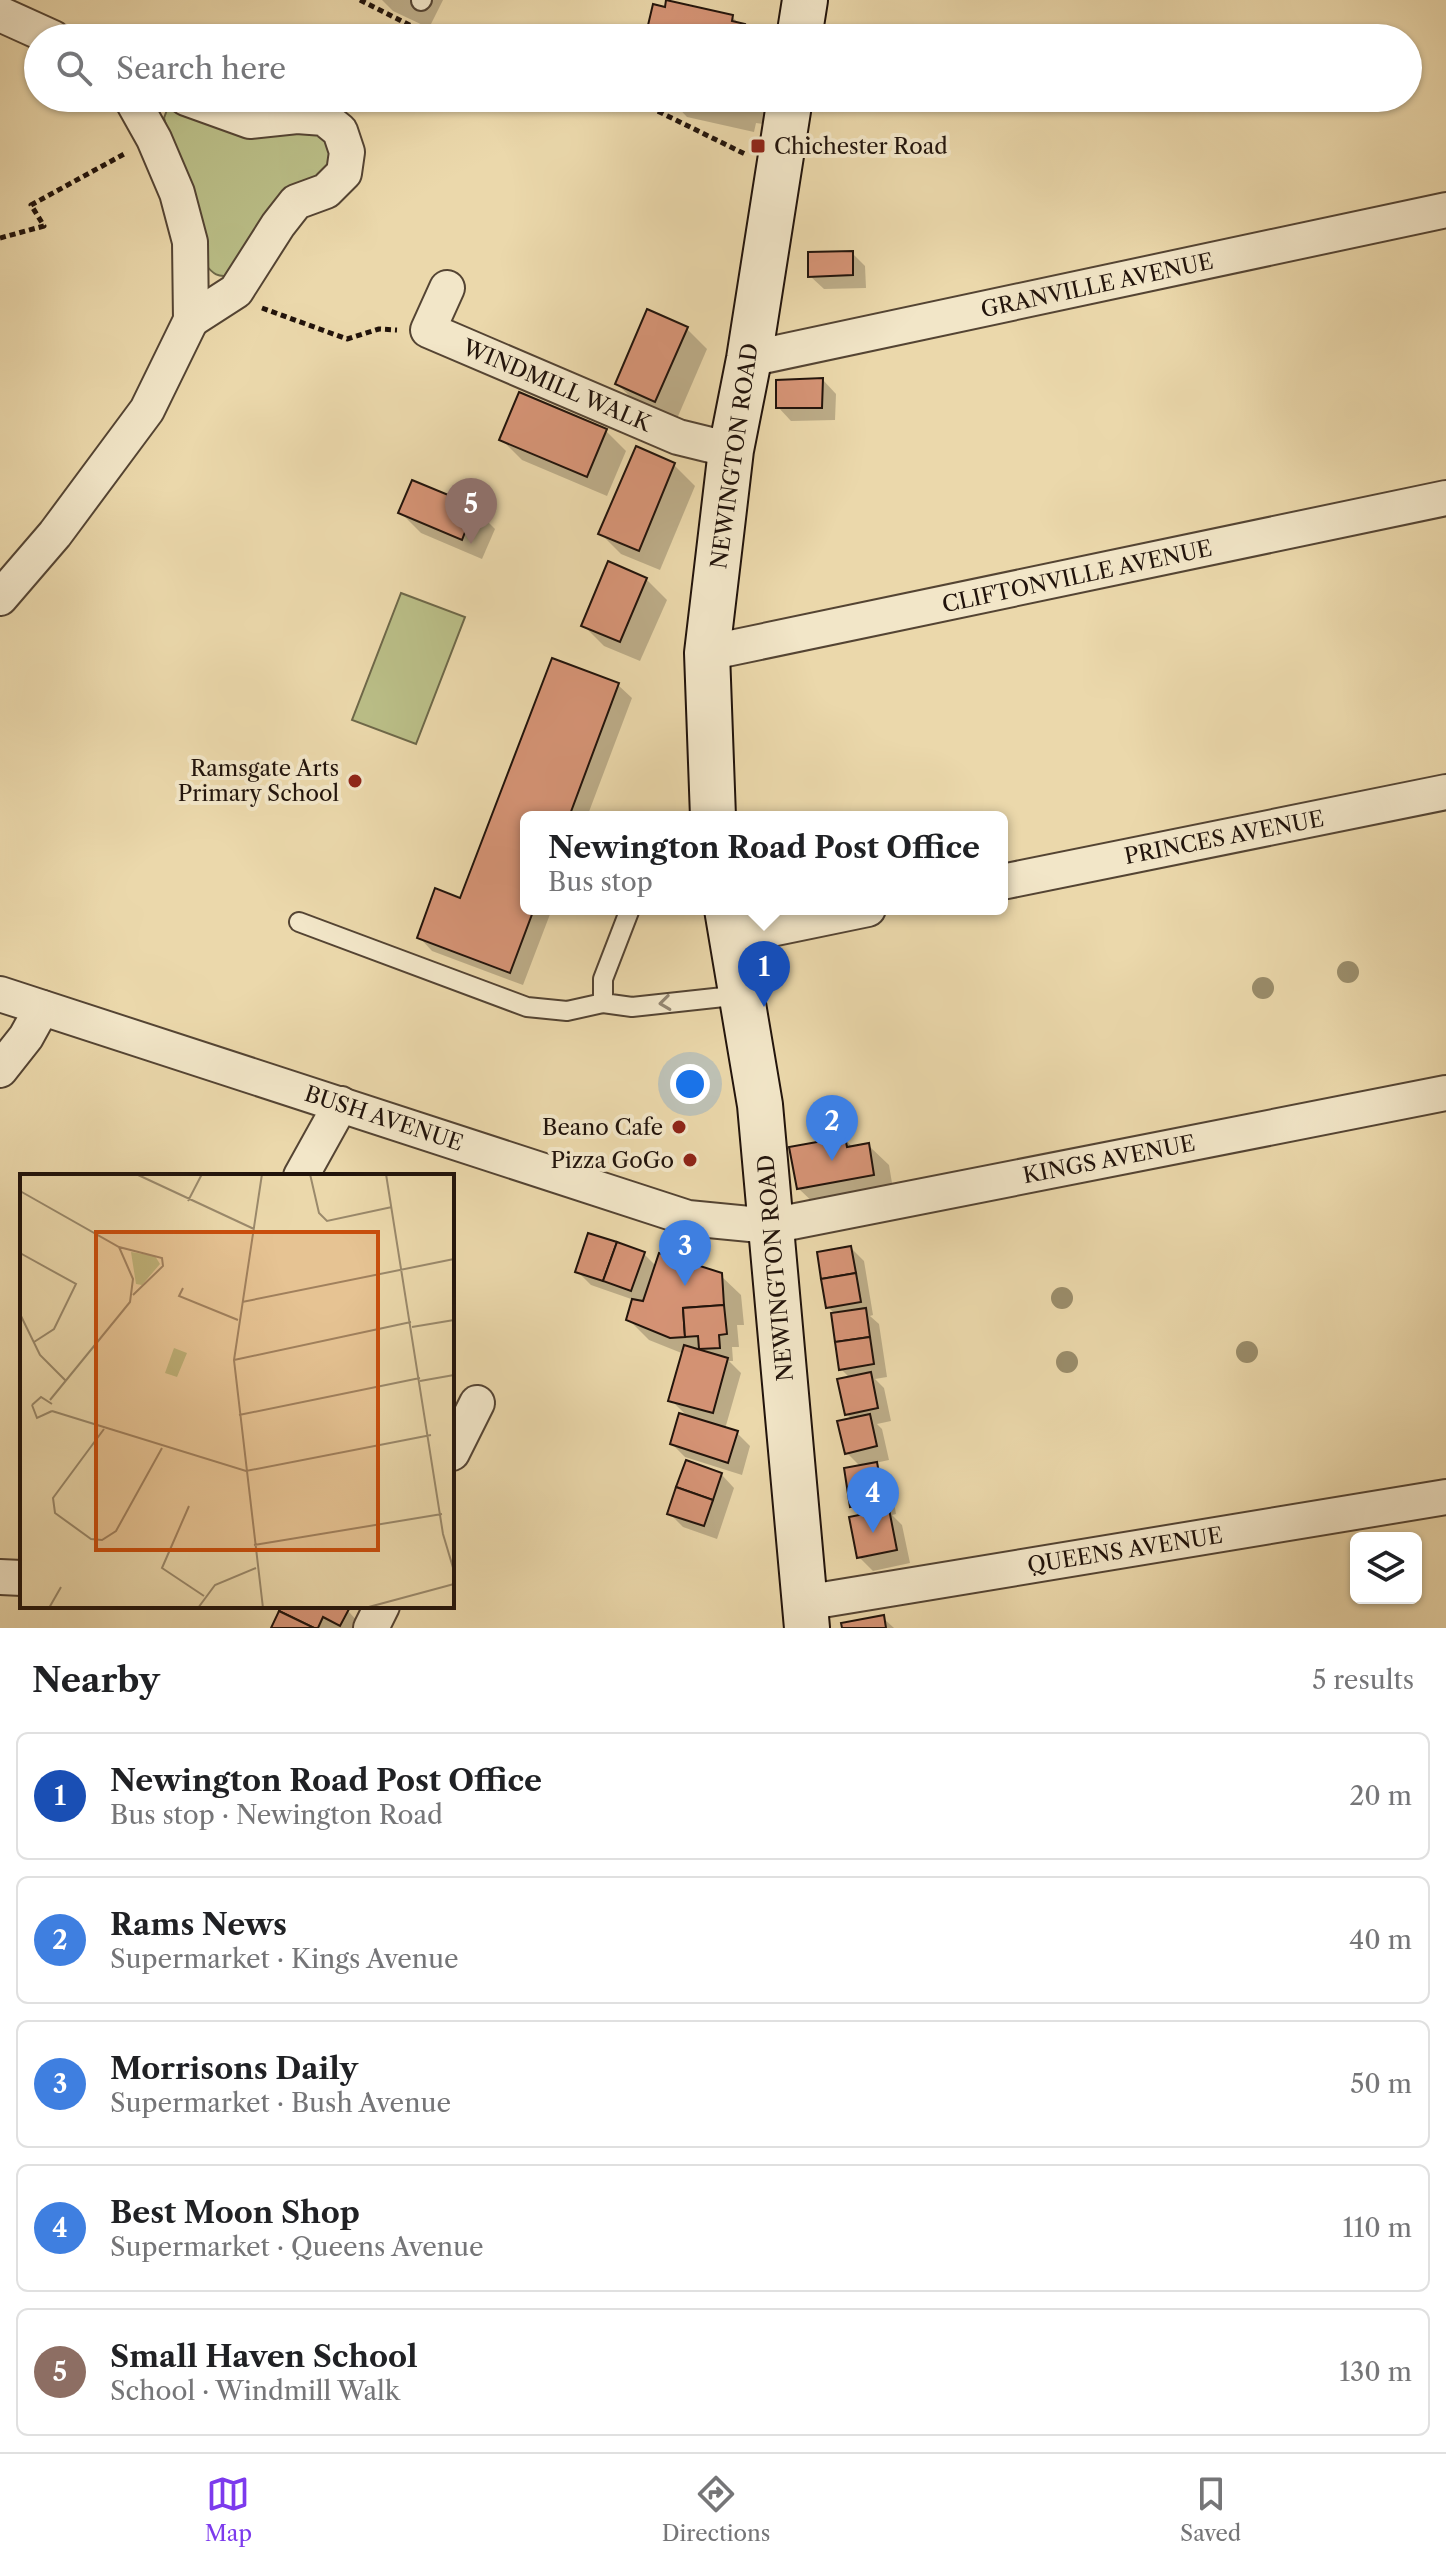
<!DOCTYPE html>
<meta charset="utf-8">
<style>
body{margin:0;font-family:"Libre Caslon Text",serif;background:#f6f6f6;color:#202124}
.controls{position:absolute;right:24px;bottom:24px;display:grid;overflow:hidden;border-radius:12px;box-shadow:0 2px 6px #0004}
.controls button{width:72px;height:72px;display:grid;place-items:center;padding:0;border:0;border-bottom:2px solid #e0e0e0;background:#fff;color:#202124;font:40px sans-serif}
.you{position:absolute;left:690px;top:1084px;width:28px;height:28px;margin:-20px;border:6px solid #fff;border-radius:50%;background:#1a73e8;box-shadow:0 0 0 12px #1a73e833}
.badge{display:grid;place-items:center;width:52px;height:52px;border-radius:50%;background:#7c3aed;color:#fff;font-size:26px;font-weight:700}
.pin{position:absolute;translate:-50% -66px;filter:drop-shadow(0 2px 4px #0008)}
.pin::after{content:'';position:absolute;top:42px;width:28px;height:24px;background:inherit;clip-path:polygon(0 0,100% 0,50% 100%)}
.popup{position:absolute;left:520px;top:811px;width:488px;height:104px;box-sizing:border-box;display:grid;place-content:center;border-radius:12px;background:#fff;filter:drop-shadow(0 2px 6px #0005);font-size:26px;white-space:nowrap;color:#757577}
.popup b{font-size:30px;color:#202124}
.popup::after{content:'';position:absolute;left:50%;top:100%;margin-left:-16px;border:16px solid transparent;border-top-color:#fff}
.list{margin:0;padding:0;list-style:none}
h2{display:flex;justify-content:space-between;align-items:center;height:104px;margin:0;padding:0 32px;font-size:34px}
h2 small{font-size:26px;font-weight:400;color:#757577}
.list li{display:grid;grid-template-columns:52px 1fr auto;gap:24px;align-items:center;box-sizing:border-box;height:128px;margin:0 16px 16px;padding:0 16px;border:2px solid #e0e0e0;border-radius:12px}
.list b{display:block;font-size:30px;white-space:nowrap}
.list p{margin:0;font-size:26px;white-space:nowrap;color:#757577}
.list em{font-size:26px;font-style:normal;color:#757577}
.icon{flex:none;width:44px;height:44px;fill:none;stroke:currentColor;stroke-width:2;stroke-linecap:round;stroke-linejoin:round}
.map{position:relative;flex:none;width:1446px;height:1628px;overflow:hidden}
.search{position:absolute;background:#fff;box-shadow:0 2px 6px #0004;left:24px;right:24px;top:24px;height:88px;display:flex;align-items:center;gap:20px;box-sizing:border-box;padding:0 28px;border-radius:44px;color:#757577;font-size:30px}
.sheet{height:824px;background:#fff}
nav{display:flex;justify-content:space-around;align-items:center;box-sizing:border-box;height:112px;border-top:2px solid #e0e0e0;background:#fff;font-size:22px;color:#757577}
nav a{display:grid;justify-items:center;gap:4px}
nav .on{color:#7c3aed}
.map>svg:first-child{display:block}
.green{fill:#babe87;stroke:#6e6849;stroke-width:2}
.shadow{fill:#0003}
.building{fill:#d69476;stroke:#21130b;stroke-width:2}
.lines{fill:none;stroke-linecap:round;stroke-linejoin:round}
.service-casing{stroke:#544433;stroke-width:22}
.minor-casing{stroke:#544433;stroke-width:38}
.secondary-casing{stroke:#21130b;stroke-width:48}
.path{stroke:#21130b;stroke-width:5;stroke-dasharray:6 4;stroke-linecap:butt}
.service{stroke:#f2e6c8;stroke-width:18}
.minor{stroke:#f2e6c8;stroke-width:34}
.secondary{stroke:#f2e6c8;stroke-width:44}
.tree{fill:#9a8d6b}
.oneway{stroke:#948773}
.poi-dot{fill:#8f2418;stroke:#f2e6c8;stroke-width:3}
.labels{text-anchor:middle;stroke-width:8;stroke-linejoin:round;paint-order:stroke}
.poi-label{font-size:22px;fill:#21130b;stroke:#f2e6c8;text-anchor:end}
.street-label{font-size:22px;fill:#21130b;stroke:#f2e6c8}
.inset-road{fill:none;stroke:#9a896b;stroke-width:2}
.view{fill:#ca4e0c;fill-opacity:0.15;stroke:#ca4e0c;stroke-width:4}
.inset-edge{fill:none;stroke:#21130b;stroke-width:4}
</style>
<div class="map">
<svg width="1446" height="1628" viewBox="0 0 1446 1628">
<rect width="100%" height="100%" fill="#ebd8ab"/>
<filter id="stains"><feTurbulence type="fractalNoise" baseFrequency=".0025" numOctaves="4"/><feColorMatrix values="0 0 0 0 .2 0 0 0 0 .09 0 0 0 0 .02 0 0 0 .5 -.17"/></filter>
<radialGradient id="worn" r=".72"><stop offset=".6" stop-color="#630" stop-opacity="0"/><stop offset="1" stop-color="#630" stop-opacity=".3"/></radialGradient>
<g class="green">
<path d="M179 104 305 124 326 140 331 151 330 162 322 176 231 275C218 278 213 274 205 264L164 118 167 110Z"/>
<path d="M401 593 465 617 416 744 352 720Z"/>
</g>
<g class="shadow">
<path d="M382 0H443L429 28 393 11Z"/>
<path d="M732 17 756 38H647Z"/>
<path d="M669 98H775L769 100 763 124 756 123 754 132 687 117Z"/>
<path d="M852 253 865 266 866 288 824 289 810 276Z"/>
<path d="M687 329 707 349 676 421 638 404 617 384Z"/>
<path d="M823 380 836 394 835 420 791 421 778 407Z"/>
<path d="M606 431 626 451 607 496 522 460 501 439Z"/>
<path d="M674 465 695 486 660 570 621 554 600 533Z"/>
<path d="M413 482 474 508 495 529 482 559 421 533 400 512Z"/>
<path d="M646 579 667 600 640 661 604 646 583 625Z"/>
<path d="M618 685 632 698 587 817H526V909H552L523 985 432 951 419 937 461 900Z"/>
<path d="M845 1139 853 1148 868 1145 889 1165 894 1195 819 1208 798 1188Z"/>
<path d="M851 1248 864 1261 873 1315 870 1316 879 1324 887 1377 875 1379 884 1388 891 1421 877 1424 882 1429 889 1460 875 1463 890 1478 896 1514 892 1515 902 1525 910 1563 873 1571 859 1557 862 1516 852 1506 861 1467 847 1453 852 1420 847 1414 850 1378 841 1369 836 1315 828 1307Z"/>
<path d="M644 1254 656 1266 720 1275 741 1295 744 1325H737L739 1347H732L733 1361H729L741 1373 725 1429 737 1433 750 1446 742 1475 685 1457 672 1444 688 1417 671 1400 684 1354 649 1340 628 1319 634 1300 591 1285 577 1271Z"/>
<path d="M721 1474 734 1488 717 1539 683 1527 670 1514Z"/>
<path d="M284 1606H337L348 1611 361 1625 359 1628H273Z"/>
<path d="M883 1618 894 1628H844Z"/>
</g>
<g class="building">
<path d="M666 0 733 15 732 21 745 24 742 38H645L653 4 665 7Z"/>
<path d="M853 251V275L808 277V252Z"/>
<path d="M647 309 688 327 655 402 615 384Z"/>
<path d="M823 378 822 408H776V380Z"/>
<path d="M519 392 607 429 587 477 499 440Z"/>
<path d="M636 446 675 463 639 551 598 534Z"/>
<path d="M412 480 475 506 462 540 398 513Z"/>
<path d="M608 561 647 578 620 642 581 626Z"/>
<path d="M552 658 619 683 569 817H526V909H534L510 973 417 938 435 888 460 898Z"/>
<path d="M845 1137 847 1147 869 1143 874 1175 797 1189 789 1147Z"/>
<path d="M588 1233 617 1242 603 1281 575 1272Z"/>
<path d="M617 1242 645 1252 631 1291 603 1281Z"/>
<path d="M851 1246 856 1273 821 1279 817 1252Z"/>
<path d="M659 1253 722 1273 724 1305 683 1308 685 1337 670 1338 626 1320 632 1299 643 1301Z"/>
<path d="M856 1273 861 1302 826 1308 821 1279Z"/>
<path d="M724 1305 727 1334 719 1335 720 1348 699 1349 698 1336 685 1337 683 1308Z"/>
<path d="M866 1308 870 1337 835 1342 831 1313Z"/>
<path d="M870 1337 874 1364 839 1370 835 1342Z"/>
<path d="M684 1345 728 1358 713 1413 668 1401Z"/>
<path d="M871 1372 878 1408 845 1415 837 1379Z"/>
<path d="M679 1413 738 1431 728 1463 670 1444Z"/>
<path d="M870 1414 877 1446 845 1454 837 1421Z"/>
<path d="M686 1460 722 1473 713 1500 676 1487Z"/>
<path d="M877 1462 884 1501 850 1507 844 1468Z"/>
<path d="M676 1487 713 1500 704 1526 667 1514Z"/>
<path d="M889 1509 897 1550 857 1558 849 1517Z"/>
<path d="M282 1606H342L349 1609 340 1626 323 1617 318 1628H314L279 1611Z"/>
<path d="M279 1611 314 1628H271Z"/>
<path d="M884 1615 886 1628H842L841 1623Z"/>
</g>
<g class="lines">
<g class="service-casing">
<g id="service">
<path d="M421 1 422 0"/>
<path d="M630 909 603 979V1003L632 1007 742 995"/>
<path d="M299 922 527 1007 567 1011 603 1003"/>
</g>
</g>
<g class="minor-casing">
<g id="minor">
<path d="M0 14 53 38"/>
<path d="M186 98 250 121 297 116 324 118 340 131 347 152 344 173 326 191 296 202 278 225 236 291 191 320"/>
<path d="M447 288 428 330 678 437 731 450"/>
<path d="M749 359 1446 210"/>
<path d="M0 598 55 534 147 410 191 320 190 242 177 193 154 139 131 98"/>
<path d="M707 653 1446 498"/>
<path d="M1002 882 1446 792"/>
<path d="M732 937 868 909"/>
<path d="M0 994 688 1218 771 1226 1446 1093"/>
<path d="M0 1070 26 1037 42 1008"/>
<path d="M301 1176 341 1104"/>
<path d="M452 1453 477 1403"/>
<path d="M0 1577 22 1578"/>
<path d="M804 1603 1446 1497"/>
<path d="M371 1628 382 1606"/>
</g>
</g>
<g class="secondary-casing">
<g id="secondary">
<path d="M799 38 805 0"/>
<path d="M713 817 707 653 731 450 749 359 790 98"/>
<path d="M727 909 760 1105 807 1628"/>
</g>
</g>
<g class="path">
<path d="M360 0 435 38"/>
<path d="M631 98 745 154"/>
<path d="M0 238 44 226 31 205 126 153"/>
<path d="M262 308 347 339 379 329 397 330"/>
</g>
<use href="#service" class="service"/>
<use href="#minor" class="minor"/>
<use href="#secondary" class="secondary"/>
</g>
<g class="tree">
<circle cx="1348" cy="972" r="11"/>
<circle cx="1263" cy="988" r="11"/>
<circle cx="1062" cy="1298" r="11"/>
<circle cx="1247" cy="1352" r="11"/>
<circle cx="1067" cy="1362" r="11"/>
</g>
<defs><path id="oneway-chevron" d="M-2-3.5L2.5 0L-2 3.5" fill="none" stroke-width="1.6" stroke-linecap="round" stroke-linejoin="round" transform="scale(2)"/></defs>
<use class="oneway" href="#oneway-chevron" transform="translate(665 1003) rotate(173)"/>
<g class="poi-dot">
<rect x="750" y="138" width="16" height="16" rx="4"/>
<circle cx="355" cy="781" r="8"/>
<circle cx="679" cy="1127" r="8"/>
<circle cx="690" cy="1160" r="8"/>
</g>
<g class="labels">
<g class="poi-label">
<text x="774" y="154" text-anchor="start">Chichester Road</text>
<text x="339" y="776">Ramsgate Arts<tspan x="339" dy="25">Primary School</tspan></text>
<text x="663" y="1135">Beano Cafe</text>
<text x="674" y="1168">Pizza GoGo</text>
</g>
<g class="street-label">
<text transform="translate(1097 285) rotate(-12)" y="8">GRANVILLE AVENUE</text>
<text transform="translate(557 385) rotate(23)" y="8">WINDMILL WALK</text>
<text transform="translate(734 456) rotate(-82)" y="8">NEWINGTON ROAD</text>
<text transform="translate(1077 576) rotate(-12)" y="8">CLIFTONVILLE AVENUE</text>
<text transform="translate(1224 837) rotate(-11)" y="8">PRINCES AVENUE</text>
<text transform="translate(384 1118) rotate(18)" y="8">BUSH AVENUE</text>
<text transform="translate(1109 1159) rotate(-11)" y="8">KINGS AVENUE</text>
<text transform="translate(775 1268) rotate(-95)" y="8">NEWINGTON ROAD</text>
<text transform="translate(1125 1550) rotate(-9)" y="8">QUEENS AVENUE</text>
</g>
</g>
<g transform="translate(20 1174)">
<rect width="434" height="434" fill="#ebd8ab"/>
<path d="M111 78 135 82 140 90 122 111 116 110ZM154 174 167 179 157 203 145 199Z" fill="#babe87"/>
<path class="inset-road" d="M116 0 234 55M242 0 214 186 243 434M290 0 299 39 307 47 372 33M366 0 423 360 434 397M0 17 99 73 142 84 143 92 113 121M168 27 182 0M0 79 56 110 34 155 14 168M163 114 159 122 218 146M222 128 434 85M0 140 20 181 45 206M392 153 434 146M214 186 391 148M400 207 434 201M30 226 110 128 113 105 99 73M12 231 21 223 32 230M12 231 17 244 32 237M32 237 226 297 411 261M219 241 400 204M84 255 33 324 35 339 71 365 82 366 96 357 142 274M169 332 142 394 184 422M234 371 422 340M29 434 41 413M178 434 195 411 236 394M345 434 434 410"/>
<path class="view" d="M76 58H358V376H76Z"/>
<rect width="434" height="434" class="inset-edge"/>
</g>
<rect width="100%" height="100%" filter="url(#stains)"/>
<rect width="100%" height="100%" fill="url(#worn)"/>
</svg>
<div class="controls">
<button><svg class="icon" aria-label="layers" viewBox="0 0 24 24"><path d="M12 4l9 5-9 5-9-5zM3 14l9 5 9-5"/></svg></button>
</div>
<div class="you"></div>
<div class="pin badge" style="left:764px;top:1007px;background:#1a4fb4">1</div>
<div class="popup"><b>Newington Road Post Office</b>Bus stop</div>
<div class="pin badge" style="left:832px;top:1161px;background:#3f7fe0">2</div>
<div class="pin badge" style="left:685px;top:1286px;background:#3f7fe0">3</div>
<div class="pin badge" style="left:873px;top:1533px;background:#3f7fe0">4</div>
<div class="pin badge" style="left:471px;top:544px;background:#8d6e63">5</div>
<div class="search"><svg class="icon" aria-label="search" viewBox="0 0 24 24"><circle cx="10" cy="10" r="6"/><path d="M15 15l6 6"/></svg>Search here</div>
</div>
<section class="sheet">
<h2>Nearby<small>5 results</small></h2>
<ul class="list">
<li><span class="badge" style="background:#1a4fb4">1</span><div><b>Newington Road Post Office</b><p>Bus stop · Newington Road</p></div><em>20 m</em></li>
<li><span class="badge" style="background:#3f7fe0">2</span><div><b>Rams News</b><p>Supermarket · Kings Avenue</p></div><em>40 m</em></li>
<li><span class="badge" style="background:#3f7fe0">3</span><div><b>Morrisons Daily</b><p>Supermarket · Bush Avenue</p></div><em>50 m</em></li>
<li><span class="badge" style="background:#3f7fe0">4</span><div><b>Best Moon Shop</b><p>Supermarket · Queens Avenue</p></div><em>110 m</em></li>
<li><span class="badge" style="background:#8d6e63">5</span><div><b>Small Haven School</b><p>School · Windmill Walk</p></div><em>130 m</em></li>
</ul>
</section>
<nav>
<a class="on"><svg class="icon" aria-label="map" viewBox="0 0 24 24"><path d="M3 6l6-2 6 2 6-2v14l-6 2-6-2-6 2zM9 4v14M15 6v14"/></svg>Map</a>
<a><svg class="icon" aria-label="directions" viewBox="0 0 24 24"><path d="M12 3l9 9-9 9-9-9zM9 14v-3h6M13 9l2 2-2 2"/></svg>Directions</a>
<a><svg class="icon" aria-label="saved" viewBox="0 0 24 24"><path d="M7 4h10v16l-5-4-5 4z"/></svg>Saved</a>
</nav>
